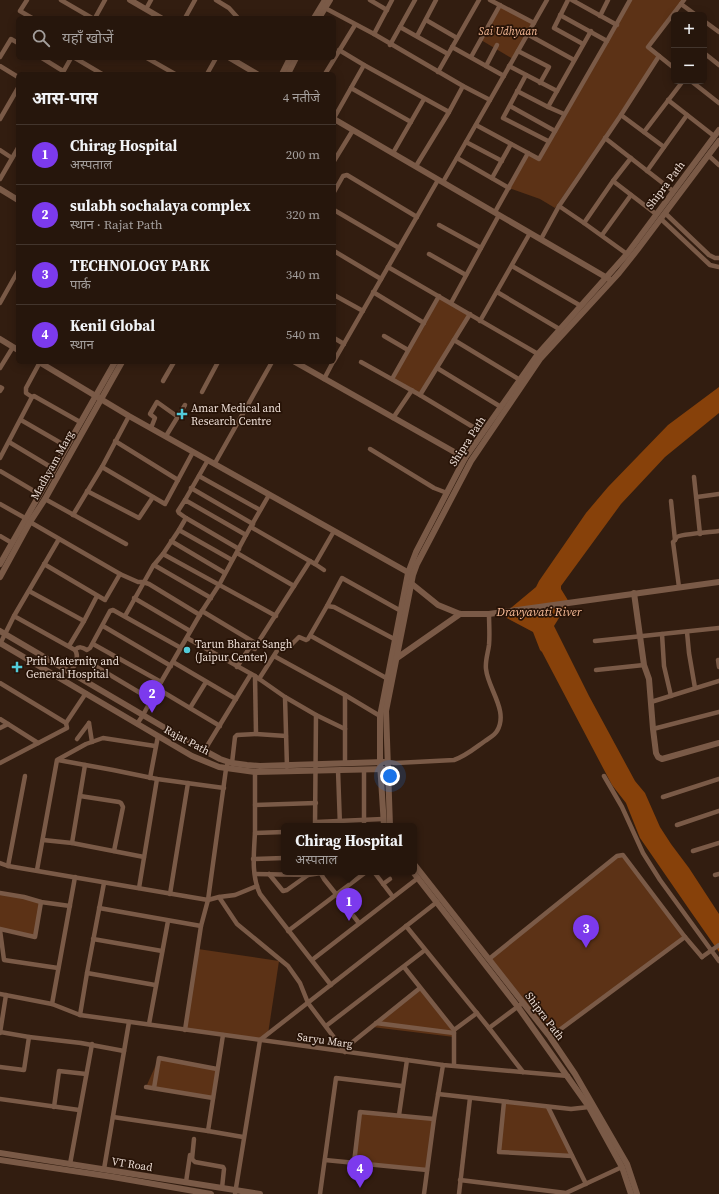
<!DOCTYPE html>
<html lang="hi">
<meta charset="utf-8">
<style>
body{margin:0;font-family:"Source Serif 4","Noto Sans Devanagari",serif;background:#32231a;color:#f1f3f6}
.controls{position:absolute;right:12px;top:12px;display:grid;overflow:hidden;border-radius:6px;box-shadow:0 2px 10px #0003}
.controls button{width:36px;height:36px;display:grid;place-items:center;padding:0;border:0;border-bottom:1px solid #42352d;background:#26160c;color:#f1f3f6;font:20px sans-serif}
.you{position:absolute;left:390px;top:776px;width:14px;height:14px;margin:-10px;border:3px solid #fff;border-radius:50%;background:#1a73e8;box-shadow:0 0 0 6px #1a73e833}
.badge{display:grid;place-items:center;width:26px;height:26px;border-radius:50%;background:#7c3aed;color:#fff;font-size:13px;font-weight:700}
.pin{position:absolute;translate:-50% -33px;filter:drop-shadow(0 1px 2px #0008)}
.pin::after{content:'';position:absolute;top:21px;width:14px;height:12px;background:inherit;clip-path:polygon(0 0,100% 0,50% 100%)}
.popup{position:absolute;left:281px;top:823px;width:136px;height:52px;box-sizing:border-box;display:grid;place-content:center;border-radius:6px;background:#26160c;filter:drop-shadow(0 1px 3px #0005);font-size:13px;white-space:nowrap;color:#a49f9d}
.popup b{font-size:15px;color:#f1f3f6}
.popup::after{content:'';position:absolute;left:50%;top:100%;margin-left:-8px;border:8px solid transparent;border-top-color:#26160c}
.list{margin:0;padding:0;list-style:none}
h2{display:flex;justify-content:space-between;align-items:center;height:52px;margin:0;padding:0 16px;font-size:17px}
h2 small{font-size:13px;font-weight:400;color:#a49f9d}
.list li{display:grid;grid-template-columns:26px 1fr auto;gap:12px;align-items:center;box-sizing:border-box;height:60px;padding:0 16px;border-top:1px solid #42352d}
.list b{display:block;font-size:15px;white-space:nowrap}
.list p{margin:0;font-size:13px;white-space:nowrap;color:#a49f9d}
.list em{font-size:13px;font-style:normal;color:#a49f9d}
.icon{flex:none;width:22px;height:22px;fill:none;stroke:currentColor;stroke-width:2;stroke-linecap:round;stroke-linejoin:round}
.map{position:relative;flex:none;width:719px;height:1194px;overflow:hidden}
.search{position:absolute;background:#26160c;box-shadow:0 2px 10px #0003;left:16px;top:16px;width:320px;height:44px;display:flex;align-items:center;gap:10px;box-sizing:border-box;padding:0 14px;border-radius:6px;color:#a49f9d;font-size:15px}
.panel{position:absolute;background:#26160c;box-shadow:0 2px 10px #0003;left:16px;top:72px;width:320px;height:292px;border-radius:6px}
.map>svg:first-child{display:block}
.green{fill:#5c3216}
.water{fill:#87410a}
.lines{fill:none;stroke-linecap:round;stroke-linejoin:round}
.minor{stroke:#7a5a47;stroke-width:4.5}
.tertiary{stroke:#7a5a47;stroke-width:6}
.minor-bridge{stroke:#7a5a47;stroke-width:4.5}
.poi-dot{fill:#52cbd9;stroke:#271307;stroke-width:1.5}
.labels{text-anchor:middle;stroke-width:3.5;stroke-linejoin:round;paint-order:stroke}
.park-label{font-size:11px;font-style:italic;fill:#fbbe9a;stroke:#271307}
.street-label{font-size:11px;fill:#ecddd5;stroke:#271307}
.poi-label{font-size:11px;fill:#ecddd5;stroke:#271307;text-anchor:start}
.water-label{font-size:12px;font-style:italic;fill:#fcbf9b;stroke:#271307}
</style>
<div class="map">
<svg width="719" height="1194" viewBox="0 0 719 1194">
<rect width="100%" height="100%" fill="#321d10"/>
<g class="green">
<path d="M630 0H683L648 46 659 56 555 208 540 199 509 188 528 153 538 159Z"/>
<path d="M501 6 534 23 513 59 481 40Z"/>
<path d="M439 296 470 314 420 395 392 379Z"/>
<path d="M623 855 685 937 550 1037 489 959 617 856Z"/>
<path d="M0 893 41 902 35 937 0 929Z"/>
<path d="M198 949 279 961 268 1034 260 1040 185 1030Z"/>
<path d="M420 988 454 1030V1037L372 1027Z"/>
<path d="M159 1058 217 1069 213 1098 146 1087Z"/>
<path d="M504 1102 548 1107 572 1156 499 1152Z"/>
<path d="M360 1112 434 1119 427 1170 354 1163Z"/>
</g>
<path class="water" d="M719 387V413L665 457 621 504 561 586V589L569 602 554 626 589 696 635 781 645 793 660 827 671 844 689 868 719 914V952L691 912 640 838 626 803 612 785 542 652 540 650 533 632 503 616 512 607 536 587 539 581 586 513 608 487 668 425Z"/>
<g class="lines">
<g class="minor">
<path d="M27 0 20 11 32 18"/>
<path d="M61 0 92 18"/>
<path d="M216 0 229 8 238 18"/>
<path d="M370 0 387 10"/>
<path d="M490 0 534 23"/>
<path d="M568 0 554 28 583 44"/>
<path d="M572 0 617 25"/>
<path d="M681 4 696 15"/>
<path d="M325 8 374 34 463 86 490 100"/>
<path d="M146 9 151 0"/>
<path d="M560 15 607 41"/>
<path d="M600 16 608 0"/>
<path d="M95 18 105 0"/>
<path d="M185 18 195 0"/>
<path d="M426 20 457 38"/>
<path d="M704 21 719 32"/>
<path d="M400 27 448 54"/>
<path d="M374 34 392 0"/>
<path d="M527 34 574 60"/>
<path d="M417 36 436 0"/>
<path d="M390 45 415 0"/>
<path d="M452 47 504 76"/>
<path d="M339 50 364 65 449 112"/>
<path d="M518 51 549 67 540 83"/>
<path d="M704 53 719 65"/>
<path d="M0 57 11 39 18 43"/>
<path d="M471 57 500 5"/>
<path d="M42 58 63 71"/>
<path d="M75 58 102 74"/>
<path d="M147 58 175 74"/>
<path d="M0 66 18 77"/>
<path d="M486 66 497 45"/>
<path d="M509 66 557 91"/>
<path d="M674 68 648 47 684 0"/>
<path d="M438 72 479 0"/>
<path d="M62 74 71 58"/>
<path d="M207 74 216 58"/>
<path d="M325 74 355 25"/>
<path d="M526 75 503 118 548 141"/>
<path d="M691 81 719 103"/>
<path d="M351 88 411 122"/>
<path d="M517 91 548 107"/>
<path d="M668 100 714 136"/>
<path d="M510 106 555 131"/>
<path d="M564 114 548 107 591 31"/>
<path d="M621 115 664 147"/>
<path d="M334 118 364 65"/>
<path d="M0 119 18 88"/>
<path d="M476 125 539 159 607 41 630 0"/>
<path d="M644 132 683 81"/>
<path d="M605 138 673 191"/>
<path d="M466 142 502 161"/>
<path d="M0 150 12 158"/>
<path d="M393 153 424 99"/>
<path d="M708 155 719 165"/>
<path d="M457 158 509 188"/>
<path d="M334 161 353 130"/>
<path d="M416 166 449 112 463 86"/>
<path d="M647 171 687 115"/>
<path d="M492 178 511 144"/>
<path d="M0 179 18 148"/>
<path d="M613 181 656 214"/>
<path d="M443 182 490 100 547 0"/>
<path d="M334 192 343 176 347 175 417 217"/>
<path d="M559 206 584 223 627 254"/>
<path d="M334 210 399 248"/>
<path d="M495 212 528 153"/>
<path d="M665 213 709 255 715 258H719"/>
<path d="M661 219 710 265 719 267"/>
<path d="M584 223 613 181 631 158"/>
<path d="M439 225 481 248"/>
<path d="M602 235 631 195"/>
<path d="M541 239 559 206 621 115 659 56"/>
<path d="M334 251 381 279"/>
<path d="M429 254 466 275"/>
<path d="M512 266 581 306"/>
<path d="M388 267 538 354"/>
<path d="M373 292 424 323"/>
<path d="M497 292 561 330"/>
<path d="M334 295 363 311"/>
<path d="M0 303 18 271"/>
<path d="M451 303 499 215"/>
<path d="M480 321 530 233"/>
<path d="M384 336 408 350"/>
<path d="M334 338 344 344"/>
<path d="M454 340 520 380"/>
<path d="M334 361 438 180"/>
<path d="M361 362 420 395 483 433"/>
<path d="M0 368 13 347"/>
<path d="M437 368 501 407"/>
<path d="M324 379 333 362"/>
<path d="M392 379 439 296"/>
<path d="M163 381 174 362"/>
<path d="M0 387 2 388 0 391"/>
<path d="M202 392 218 362"/>
<path d="M420 395 470 314"/>
<path d="M32 397 26 393V388L40 362"/>
<path d="M393 418 412 390"/>
<path d="M21 420 66 446"/>
<path d="M151 428 155 418 150 414 157 402 178 417"/>
<path d="M166 436 185 405"/>
<path d="M115 441 178 480"/>
<path d="M9 442 54 469"/>
<path d="M370 449 434 488 447 493"/>
<path d="M0 458 32 397 34 396 80 422"/>
<path d="M215 463 272 362"/>
<path d="M102 467 165 504 193 452"/>
<path d="M0 471 39 494"/>
<path d="M199 476 260 510"/>
<path d="M694 477 700 534"/>
<path d="M191 488 253 524"/>
<path d="M87 491 139 518 153 497"/>
<path d="M697 497 719 494"/>
<path d="M45 499 126 544"/>
<path d="M185 500 208 460"/>
<path d="M671 501 675 540"/>
<path d="M0 504 25 518"/>
<path d="M73 515 102 467 129 416"/>
<path d="M30 522 120 574 138 582H143L149 584 200 615"/>
<path d="M251 527 315 564 334 531"/>
<path d="M179 530 186 518"/>
<path d="M0 536 12 543"/>
<path d="M171 541 225 573"/>
<path d="M239 549 186 518 179 513 178 511 185 500 246 535"/>
<path d="M237 553 294 586"/>
<path d="M163 554 276 616"/>
<path d="M44 564 105 600 120 574"/>
<path d="M315 564 324 570"/>
<path d="M154 565 211 598"/>
<path d="M679 587 673 542C674 542 676 538 677 537 680 534 712 532 719 531"/>
<path d="M29 591 84 621"/>
<path d="M134 598 190 631"/>
<path d="M327 606 342 578 401 611"/>
<path d="M202 611 257 644 310 561"/>
<path d="M14 616 75 650C80 658 74 666 70 673"/>
<path d="M125 616 153 566 163 554 179 530 232 560"/>
<path d="M103 626 171 666"/>
<path d="M687 632 689 653 695 688"/>
<path d="M662 634 664 666 671 696"/>
<path d="M311 636 388 679"/>
<path d="M187 638 255 676 285 697 316 715 345 729"/>
<path d="M595 641 719 628"/>
<path d="M0 644 14 616 59 539"/>
<path d="M93 644 161 682"/>
<path d="M69 646 84 621 97 596"/>
<path d="M75 650C79 646 82 647 87 650L90 648 110 611 113 610 181 648"/>
<path d="M274 656 345 695 380 716"/>
<path d="M718 660 719 667"/>
<path d="M173 662 236 699"/>
<path d="M95 666 152 700"/>
<path d="M237 667 250 647 255 649 257 644"/>
<path d="M596 670 644 665"/>
<path d="M255 676 256 734"/>
<path d="M259 679 280 646 283 645 289 647 299 637 306 640 308 639 327 606 334 607 396 640"/>
<path d="M0 683 66 723"/>
<path d="M158 689 220 726"/>
<path d="M285 697 287 767"/>
<path d="M651 702 719 681"/>
<path d="M190 708 206 682"/>
<path d="M0 719 38 743"/>
<path d="M89 723 92 742"/>
<path d="M137 724 143 715 161 682 202 611 219 585 246 535 269 495"/>
<path d="M0 728 8 724"/>
<path d="M653 729 719 712"/>
<path d="M77 739 89 723"/>
<path d="M204 751 251 674"/>
<path d="M58 760 113 770 157 779 224 788"/>
<path d="M387 762 396 763 454 760C466 756 475 748 485 741 489 738 495 735 497 731 509 711 488 689 486 669 485 661 488 653 489 645 490 635 489 624 489 614"/>
<path d="M0 763 67 728 66 723 86 693"/>
<path d="M232 763 235 737 237 735 256 734 286 736"/>
<path d="M345 763V695"/>
<path d="M338 770 340 826"/>
<path d="M364 770V826"/>
<path d="M255 772C255 792 255 812 255 832 254 853 251 875 260 894L331 985"/>
<path d="M604 776 622 807 643 853 660 880 719 961"/>
<path d="M150 778 158 736"/>
<path d="M80 796 119 802 121 803 123 807 114 851"/>
<path d="M663 797 719 779"/>
<path d="M255 805 316 803"/>
<path d="M316 822 383 819"/>
<path d="M677 825 719 811"/>
<path d="M315 826 316 715"/>
<path d="M255 833 284 832"/>
<path d="M43 840 72 843 144 857"/>
<path d="M72 843 85 765"/>
<path d="M693 851 719 843"/>
<path d="M253 859 284 858"/>
<path d="M0 863 8 866 208 900 219 897 235 895 257 886"/>
<path d="M8 866 25 776"/>
<path d="M37 870 57 760 86 744 103 738 155 746"/>
<path d="M320 872 324 879 359 923"/>
<path d="M374 872 393 897"/>
<path d="M255 874 308 875 321 873"/>
<path d="M269 874 283 891 287 890 308 875"/>
<path d="M715 875 719 874"/>
<path d="M383 884 390 879"/>
<path d="M139 888 157 779"/>
<path d="M0 893 24 897 41 902 70 906"/>
<path d="M170 894 188 783"/>
<path d="M219 897 237 924 288 966 300 983 308 1003 345 1052"/>
<path d="M99 908 201 926"/>
<path d="M406 926 489 1028 523 1072"/>
<path d="M0 929 35 937 41 902"/>
<path d="M0 930 4 960 58 968"/>
<path d="M288 931 366 872"/>
<path d="M93 939 162 951"/>
<path d="M489 959 617 856 623 855 685 937 702 957"/>
<path d="M312 960 418 878"/>
<path d="M404 967 454 1030 477 1013"/>
<path d="M87 973 155 985"/>
<path d="M0 994 52 1004 80 1015 443 1065 568 1076"/>
<path d="M52 1004 75 877"/>
<path d="M80 1015 87 973 104 883"/>
<path d="M376 1023 454 1033"/>
<path d="M149 1024 168 921"/>
<path d="M326 1026 425 950"/>
<path d="M489 1028 520 1005"/>
<path d="M185 1030 201 926 208 900 226 769 228 762"/>
<path d="M0 1032 29 1037"/>
<path d="M0 1033 6 995"/>
<path d="M550 1037 685 937"/>
<path d="M344 1049 420 988"/>
<path d="M454 1065V1032"/>
<path d="M0 1067 24 1070 29 1037 81 1043 124 1051"/>
<path d="M146 1087 213 1098"/>
<path d="M154 1088 159 1058 217 1069"/>
<path d="M438 1094 571 1109 589 1107"/>
<path d="M0 1099 79 1110"/>
<path d="M504 1102 499 1152 572 1156"/>
<path d="M54 1107 59 1071 86 1074"/>
<path d="M548 1107 586 1184"/>
<path d="M399 1115 407 1060"/>
<path d="M113 1117 208 1131 223 1035"/>
<path d="M208 1131 243 1137"/>
<path d="M194 1139 192 1159 195 1162 223 1167 224 1169 222 1188"/>
<path d="M325 1160 427 1170"/>
<path d="M354 1163 360 1112 434 1119"/>
<path d="M70 1164 92 1044"/>
<path d="M104 1169 129 1022"/>
<path d="M460 1180 566 1193 622 1167"/>
<path d="M186 1182 190 1155"/>
<path d="M235 1194 260 1040 437 902"/>
<path d="M320 1194 336 1078 402 1086"/>
<path d="M424 1194 434 1119 443 1065"/>
<path d="M459 1194 470 1098"/>
</g>
<g class="tertiary">
<path d="M130 0 161 18"/>
<path d="M314 18 325 0"/>
<path d="M319 18 330 0"/>
<path d="M230 58 257 74"/>
<path d="M282 74 290 58"/>
<path d="M288 74 296 58"/>
<path d="M334 119 609 279"/>
<path d="M0 189 18 200"/>
<path d="M0 339 18 350"/>
<path d="M39 362 129 416 411 574"/>
<path d="M295 362 465 458"/>
<path d="M0 564 115 362"/>
<path d="M0 577 30 522 45 499 122 362"/>
<path d="M412 584 438 605 460 614H489L719 582"/>
<path d="M634 593 644 665 649 679 653 729 656 753 658 757 662 759 719 743"/>
<path d="M0 631 194 745 220 759 232 763 247 765 260 766 384 762"/>
<path d="M0 643 192 756 219 767 255 772 384 769"/>
<path d="M397 658 460 614"/>
<path d="M384 826 380 763V716L408 573 416 552 465 458 538 354 627 254 719 130"/>
<path d="M390 826 386 711 413 575 417 564 471 461 540 359 619 273 638 249 719 141"/>
<path d="M414 864 550 1037 575 1074 627 1164 637 1194"/>
<path d="M413 872 518 1007 589 1107 622 1167 631 1194"/>
<path d="M0 1153 260 1194"/>
<path d="M0 1160 113 1177 211 1194"/>
</g>
<path class="minor-bridge" d="M702 957 719 945"/>
</g>
<g class="poi-dot">
<path d="M180 408h4v4h4v4h-4v4h-4v-4h-4v-4h4z"/>
<circle cx="187" cy="650" r="4"/>
<path d="M15 661h4v4h4v4h-4v4h-4v-4h-4v-4h4z"/>
</g>
<g class="labels">
<g class="park-label">
<text x="508" y="35">Sai Udhyaan</text>
</g>
<g class="street-label">
<text transform="translate(665 185) rotate(-53)" y="4">Shipra Path</text>
<text transform="translate(467 441) rotate(-57)" y="4">Shipra Path</text>
<text transform="translate(52 465) rotate(-61)" y="4">Madhyam Marg</text>
<text transform="translate(187 740) rotate(28)" y="4">Rajat Path</text>
<text transform="translate(545 1016) rotate(53)" y="4">Shipra Path</text>
<text transform="translate(325 1040) rotate(8)" y="4">Saryu Marg</text>
<text transform="translate(132 1164) rotate(9)" y="4">VT Road</text>
</g>
<g class="poi-label">
<text x="191" y="412">Amar Medical and<tspan x="191" dy="13">Research Centre</tspan></text>
<text x="195" y="648">Tarun Bharat Sangh<tspan x="195" dy="13">(Jaipur Center)</tspan></text>
<text x="26" y="665">Priti Maternity and<tspan x="26" dy="13">General Hospital</tspan></text>
</g>
<g class="water-label">
<text x="539" y="616">Dravyavati River</text>
</g>
</g>
</svg>
<div class="controls">
<button>+</button>
<button>−</button>
</div>
<div class="you"></div>
<div class="pin badge" style="left:349px;top:921px">1</div>
<div class="popup"><b>Chirag Hospital</b>अस्पताल</div>
<div class="pin badge" style="left:152px;top:713px">2</div>
<div class="pin badge" style="left:586px;top:948px">3</div>
<div class="pin badge" style="left:360px;top:1188px">4</div>
<div class="search"><svg class="icon" aria-label="search" viewBox="0 0 24 24"><circle cx="10" cy="10" r="6"/><path d="M15 15l6 6"/></svg>यहाँ खोजें</div>
<section class="panel">
<h2>आस-पास<small>4 नतीजे</small></h2>
<ul class="list">
<li><span class="badge">1</span><div><b>Chirag Hospital</b><p>अस्पताल</p></div><em>200 m</em></li>
<li><span class="badge">2</span><div><b>sulabh sochalaya complex</b><p>स्थान · Rajat Path</p></div><em>320 m</em></li>
<li><span class="badge">3</span><div><b>TECHNOLOGY PARK</b><p>पार्क</p></div><em>340 m</em></li>
<li><span class="badge">4</span><div><b>Kenil Global</b><p>स्थान</p></div><em>540 m</em></li>
</ul>
</section>
</div>
